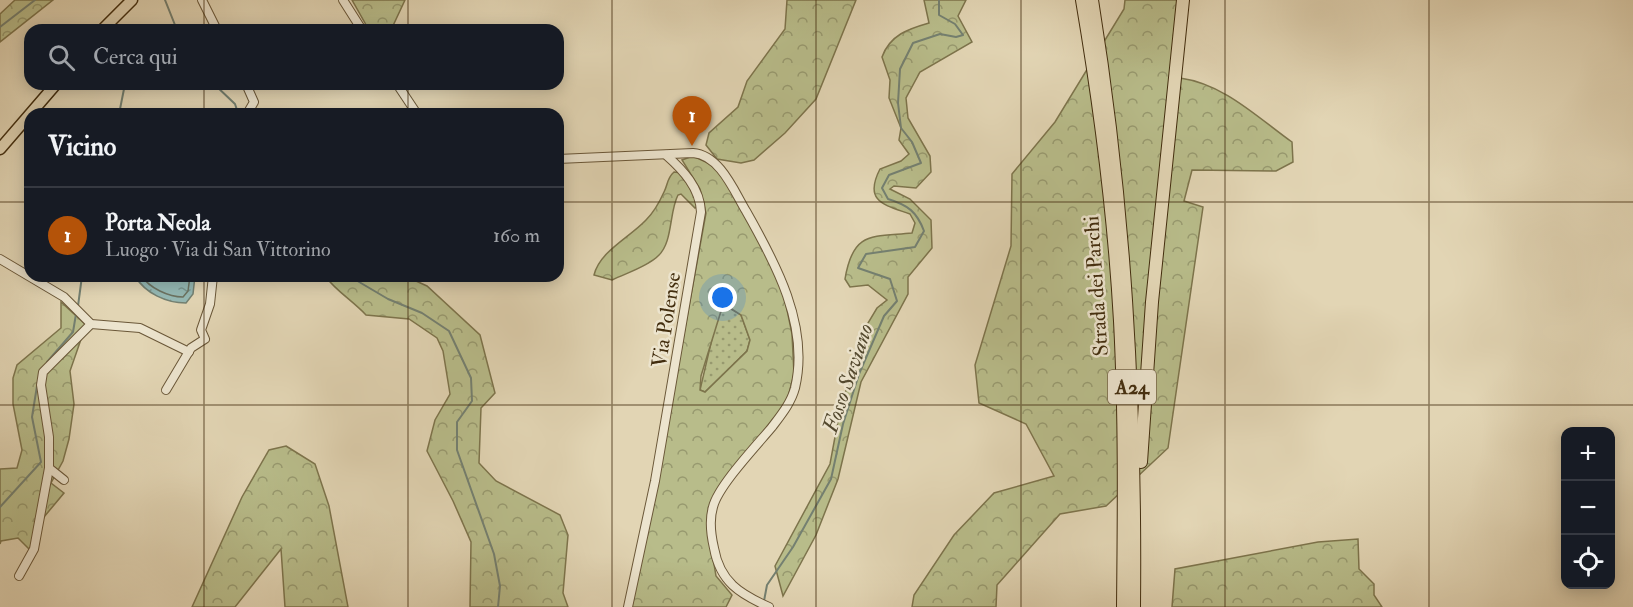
<!DOCTYPE html>
<html lang="it">
<meta charset="utf-8">
<style>
body{margin:0;font-family:"IM FELL Double Pica",serif;background:#20242c;color:#f1f3f6}
.controls{position:absolute;right:18px;bottom:18px;display:grid;overflow:hidden;border-radius:12px;box-shadow:0 3px 15px #0003}
.controls button{width:54px;height:54px;display:grid;place-items:center;padding:0;border:0;border-bottom:2px solid #363941;background:#171b24;color:#f1f3f6;font:30px sans-serif}
.you{position:absolute;left:723px;top:298px;width:21px;height:21px;margin:-15px;border:4px solid #fff;border-radius:50%;background:#1a73e8;box-shadow:0 0 0 9px #1a73e833}
.badge{display:grid;place-items:center;width:39px;height:39px;border-radius:50%;background:#b45309;color:#fff;font-size:20px;font-weight:700}
.pin{position:absolute;translate:-50% -50px;filter:drop-shadow(0 2px 3px #0008)}
.pin::after{content:'';position:absolute;top:32px;width:21px;height:18px;background:inherit;clip-path:polygon(0 0,100% 0,50% 100%)}
.list{margin:0;padding:0;list-style:none}
h2{display:flex;justify-content:space-between;align-items:center;height:78px;margin:0;padding:0 24px;font-size:26px}
h2 small{font-size:20px;font-weight:400;color:#9ea1a6}
.list li{display:grid;grid-template-columns:39px 1fr auto;gap:18px;align-items:center;box-sizing:border-box;height:96px;padding:0 24px;border-top:2px solid #363941}
.list b{display:block;font-size:22px;white-space:nowrap}
.list p{margin:0;font-size:20px;white-space:nowrap;color:#9ea1a6}
.list em{font-size:20px;font-style:normal;color:#9ea1a6}
.icon{flex:none;width:33px;height:33px;fill:none;stroke:currentColor;stroke-width:2;stroke-linecap:round;stroke-linejoin:round}
.map{position:relative;flex:none;width:1633px;height:607px;overflow:hidden}
.search{position:absolute;background:#171b24;box-shadow:0 3px 15px #0003;left:24px;top:24px;width:540px;height:66px;display:flex;align-items:center;gap:15px;box-sizing:border-box;padding:0 21px;border-radius:18px;color:#9ea1a6;font-size:22px}
.panel{position:absolute;background:#171b24;box-shadow:0 3px 15px #0003;left:24px;top:108px;width:540px;height:174px;border-radius:18px}
.map>svg:first-child{display:block}
.grass{fill:url(#grass-dots);stroke:#7d744c;stroke-width:1.5}
.forest{fill:url(#forest-crowns);stroke:#7d744c;stroke-width:1.5;fill-rule:evenodd}
.water{fill:url(#water-ripples);stroke:#748071;stroke-width:1.5}
.lines{fill:none;stroke-linecap:round;stroke-linejoin:round}
.shore{stroke:#6c7260;stroke-width:1.5}
.stream{stroke:#748071;stroke-width:2}
.minor-casing{stroke:#6a5738;stroke-width:10}
.major-casing{stroke:#422d0e;stroke-width:13}
.highway-casing{stroke:#422d0e;stroke-width:14}
.minor{stroke:#ece4ce;stroke-width:8}
.major{stroke:#e2d5b4;stroke-width:10}
.highway{stroke:#e2d5b4;stroke-width:12}
.grid{fill:none;stroke:#422d0e;stroke-width:1.5;stroke-opacity:0.55}
.labels{text-anchor:middle;stroke-width:5;stroke-linejoin:round;paint-order:stroke}
.shield{fill:#ece4ce;stroke:#756448;stroke-width:1.5}
.shield-label{font-size:20px;font-weight:bold;fill:#422d0e}
.street-label{font-size:21px;fill:#422d0e;stroke:#ece4ce}
.water-label{font-size:22px;font-style:italic;fill:#53492f;stroke:#ece4ce}
</style>
<div class="map">
<svg width="1633" height="607" viewBox="0 0 1633 607">
<defs>
<pattern id="grass-dots" width="8" height="8" patternUnits="userSpaceOnUse" patternTransform="scale(1.5)"><rect width="8" height="8" fill="#b8bc8a"/><path d="M2 2h.1M6 6h.1" fill="none" stroke="#97996f" stroke-width="1.8" stroke-linecap="round"/></pattern>
<pattern id="forest-crowns" width="20" height="18" patternUnits="userSpaceOnUse" patternTransform="scale(1.5)"><rect width="20" height="18" fill="#b8bc8a"/><path d="M2 6a3 3 0 1 1 6 0M12 15a3 3 0 1 1 6 0" fill="none" stroke="#97996f"/></pattern>
<pattern id="water-ripples" width="26" height="14" patternUnits="userSpaceOnUse" patternTransform="scale(1.5)"><rect width="26" height="14" fill="#95b8b3"/><path d="M2 4q2-2 4 0t4 0M15 11q2-2 4 0t4 0" fill="none" stroke="#7b9690"/></pattern>
</defs>
<rect width="100%" height="100%" fill="#e2d5b4"/>
<filter id="stains"><feTurbulence type="fractalNoise" baseFrequency=".00333" numOctaves="4"/><feColorMatrix values="0 0 0 0 .2 0 0 0 0 .09 0 0 0 0 .02 0 0 0 .5 -.17"/></filter>
<radialGradient id="worn" r=".72"><stop offset=".6" stop-color="#630" stop-opacity="0"/><stop offset="1" stop-color="#630" stop-opacity=".3"/></radialGradient>
<path class="grass" d="M731 309 741 315 750 340 747 351 705 392 700 390 714 330 721 311Z"/>
<g class="forest">
<path d="M15 0H53L0 42V14Z"/>
<path d="M352 0H405L391 30H369Z"/>
<path d="M787 0H856L816 99 785 133 754 160 741 163 717 159 706 145 709 133 738 107 747 81 785 29Z"/>
<path d="M924 0H966L958 16 972 42 920 72 906 98 908 118 930 156 931 172 916 188 894 186 890 189 910 199 931 220 932 248 908 277V294L861 382 838 479 816 535 783 596 775 566 830 464 840 410 865 328 877 308 887 300 868 285 850 287 845 279C853 231 871 237 912 233L915 223 910 214C885 205 863 202 880 169L901 161 909 154 899 140 901 128 889 98 890 80 882 57C890 35 908 29 929 23Z"/>
<path d="M1125 0H1178L1180 78C1224 84 1257 117 1292 142L1293 162 1276 171 1192 170 1184 201 1203 207 1168 448 1106 506 1060 514 997 585 996 607H912L914 595 954 535 994 493 1054 476 1026 424 979 403 975 365 1011 246 1012 174 1055 122 1124 9Z"/>
<path d="M693 156 710 164 723 177 774 269 785 300 792 334 794 374 787 401 719 489 709 534 716 576 732 595 726 607H631L648 531 706 213 700 189 682 160ZM732 309 741 315 750 340 747 351 705 392 700 390 701 376 721 311Z"/>
<path d="M674 172 682 173 699 206 695 208 681 194 678 195C669 212 673 243 658 256 647 267 626 273 612 280L594 275C600 251 629 238 646 220 653 213 660 201 664 192 668 184 667 178 674 172Z"/>
<path d="M325 276H405L427 286 480 335 495 393 481 408 479 463 496 481 560 515 568 535 563 593 568 607H470L471 542 453 501 427 451 435 420 450 394 443 351 437 338 409 319 366 315C353 301 336 291 325 276Z"/>
<path d="M61 302 86 325 70 371 74 404 69 439 63 461 51 483 64 493 44 517 30 550 18 538 1 541 0 544V469L17 468 22 450 13 404V378L17 365 61 328Z"/>
<path d="M286 446 315 464 329 506 348 607H285L281 549 235 607H192L242 497 269 450Z"/>
<path d="M1358 539 1359 569 1374 584V595L1382 607H1172L1175 569 1318 542Z"/>
</g>
<path class="water" d="M135 276H195L193 294 186 303C166 303 145 293 135 276Z"/>
<g class="lines">
<path class="shore" d="M142 276C149 288 169 297 183 297L188 291 190 276"/>
<g class="stream">
<path d="M165 0 177 30"/>
<path d="M0 27 35 0"/>
<path d="M161 30 175 25"/>
<path d="M214 84 235 104 238 113"/>
<path d="M119 114 125 84"/>
<path d="M349 276 388 299 422 313 449 331 471 378 472 401 457 422V450L494 554 500 586 498 607"/>
<path d="M78 306 82 276"/>
<path d="M47 362 73 332 76 314"/>
<path d="M0 507 41 462 32 417 37 386"/>
<path d="M764 601 767 585 793 547 831 479 843 424 859 374 884 316 897 301 890 279 858 268 866 254 915 247 924 231C917 212 908 205 888 199L882 188 889 175 921 163 912 142 901 128 898 103 900 69 913 43 940 34 956 37 963 35 955 24 939 15V0"/>
</g>
<g class="minor-casing">
<g id="minor">
<path d="M202 0 217 30"/>
<path d="M343 0 362 30"/>
<path d="M246 84 254 102 247 114"/>
<path d="M397 84 417 114"/>
<path d="M558 159 693 153C720 155 734 191 746 211 775 262 810 326 795 388 791 403 781 415 772 427 757 445 718 486 713 507 709 520 711 535 714 548 720 582 740 594 769 607"/>
<path d="M0 259 64 297 91 324 140 328 189 352"/>
<path d="M166 390 191 348 205 339 201 330 210 304 213 276"/>
<path d="M64 480 49 468V437L41 385 43 372 91 324"/>
<path d="M19 576 34 549 49 468"/>
<path d="M628 607 655 481 701 212C700 188 683 170 666 155"/>
</g>
</g>
<g class="major-casing">
<g id="major">
<path d="M102 30 132 0"/>
<path d="M0 149 56 84"/>
</g>
</g>
<g class="highway-casing">
<g id="highway">
<path d="M1082 0C1100 106 1114 214 1120 321 1125 416 1124 511 1123 607"/>
<path d="M1092 0C1125 204 1136 400 1134 607"/>
<path d="M1141 462 1152 302 1183 0"/>
</g>
</g>
<use href="#minor" class="minor"/>
<use href="#major" class="major"/>
<use href="#highway" class="highway"/>
</g>
<path class="grid" d="M204 0V30M408 0V30M612 0V607M816 0V607M1021 0V607M1225 0V607M1429 0V607M204 84V114M408 84V114M0 202H30M558 202H1633M204 276V607M408 276V607M0 405H1633"/>
<g class="labels">
<rect class="shield" x="1108" y="370" width="48" height="34" rx="4.5"/>
<g class="shield-label">
<text x="1132" y="394">A24</text>
</g>
<g class="street-label">
<text transform="translate(1096 286) rotate(-94)" y="7">Strada dei Parchi</text>
<text transform="translate(666 320) rotate(-81)" y="7">Via Polense</text>
</g>
<g class="water-label">
<text transform="translate(847 378) rotate(-71)" y="8">Fosso Saviano</text>
</g>
</g>
<rect width="100%" height="100%" filter="url(#stains)"/>
<rect width="100%" height="100%" fill="url(#worn)"/>
</svg>
<div class="controls">
<button>+</button>
<button>−</button>
<button><svg class="icon" aria-label="locate" viewBox="0 0 24 24"><circle cx="12" cy="12" r="6"/><path d="M12 2v4M12 18v4M2 12h4M18 12h4"/></svg></button>
</div>
<div class="you"></div>
<div class="pin badge" style="left:692px;top:146px">1</div>
<div class="search"><svg class="icon" aria-label="search" viewBox="0 0 24 24"><circle cx="10" cy="10" r="6"/><path d="M15 15l6 6"/></svg>Cerca qui</div>
<section class="panel">
<h2>Vicino<small></small></h2>
<ul class="list">
<li><span class="badge">1</span><div><b>Porta Neola</b><p>Luogo · Via di San Vittorino</p></div><em>160 m</em></li>
</ul>
</section>
</div>
